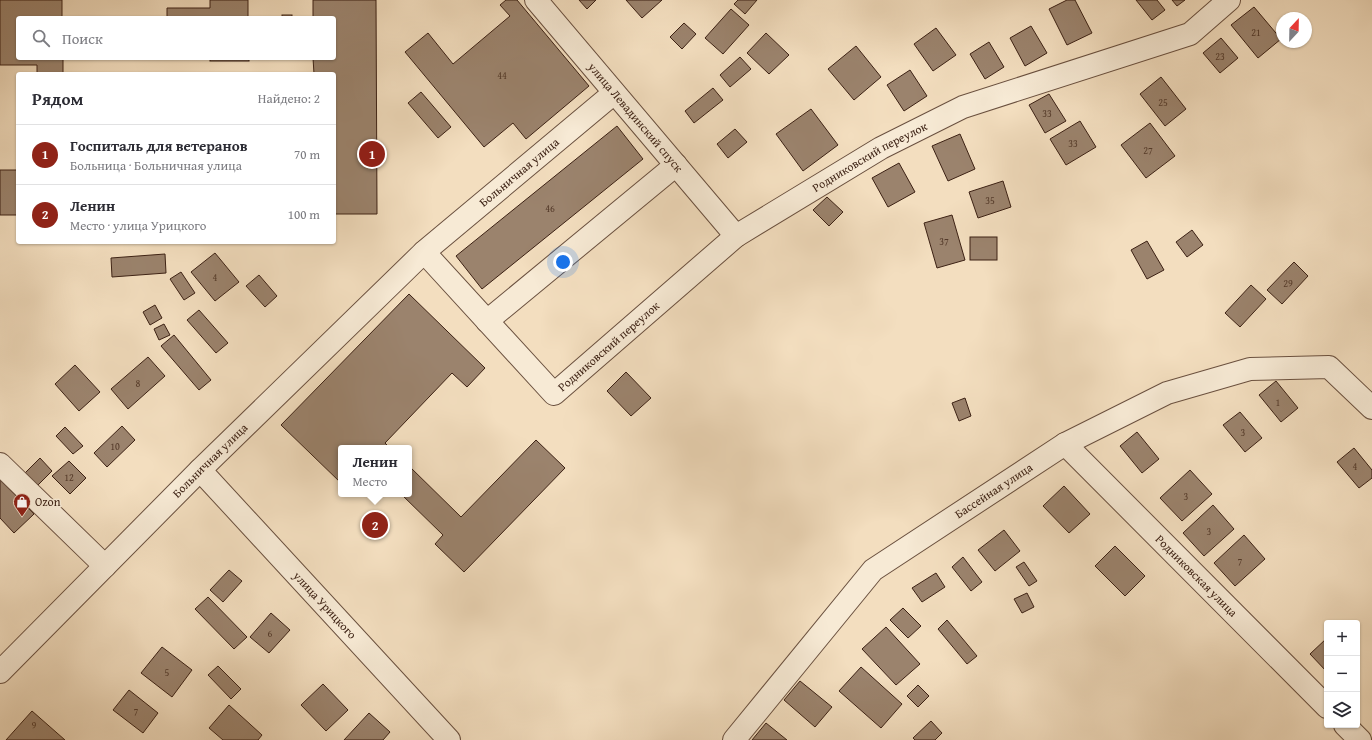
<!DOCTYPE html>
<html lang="ru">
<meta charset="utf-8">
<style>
body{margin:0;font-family:"Gentium Book Plus",serif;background:#f2f2f3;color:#2b2b33}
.controls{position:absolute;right:12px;bottom:12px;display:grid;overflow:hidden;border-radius:4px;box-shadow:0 1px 3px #0004}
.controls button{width:36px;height:36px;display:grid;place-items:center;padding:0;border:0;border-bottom:1px solid #e1e1e2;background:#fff;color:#2b2b33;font:20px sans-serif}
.compass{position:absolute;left:1276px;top:12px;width:36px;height:36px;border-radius:50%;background:#fff;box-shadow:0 1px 3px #0004;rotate:22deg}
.you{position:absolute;left:563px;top:262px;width:14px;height:14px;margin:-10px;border:3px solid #fff;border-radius:50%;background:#1a73e8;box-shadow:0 0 0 6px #1a73e833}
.badge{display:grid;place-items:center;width:26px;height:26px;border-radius:50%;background:#8f2418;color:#fff;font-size:13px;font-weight:700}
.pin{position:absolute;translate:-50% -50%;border:2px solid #fff;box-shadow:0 1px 4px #0006}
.popup{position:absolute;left:338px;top:445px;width:74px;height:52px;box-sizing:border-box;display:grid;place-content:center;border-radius:4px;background:#fff;filter:drop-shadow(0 1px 3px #0005);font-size:13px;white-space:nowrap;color:#7c7c81}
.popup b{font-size:15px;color:#2b2b33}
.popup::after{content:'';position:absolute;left:50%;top:100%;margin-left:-8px;border:8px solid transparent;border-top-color:#fff}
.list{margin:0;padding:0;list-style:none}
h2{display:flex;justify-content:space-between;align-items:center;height:52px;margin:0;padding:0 16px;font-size:17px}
h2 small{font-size:13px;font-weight:400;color:#7c7c81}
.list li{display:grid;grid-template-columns:26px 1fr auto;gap:12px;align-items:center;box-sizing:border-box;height:60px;padding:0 16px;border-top:1px solid #e1e1e2}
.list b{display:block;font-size:15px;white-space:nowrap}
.list p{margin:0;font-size:13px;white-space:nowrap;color:#7c7c81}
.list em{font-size:13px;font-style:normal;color:#7c7c81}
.icon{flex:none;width:22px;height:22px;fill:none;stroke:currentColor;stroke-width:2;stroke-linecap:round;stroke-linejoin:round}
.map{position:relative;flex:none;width:1372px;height:740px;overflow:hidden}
.search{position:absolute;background:#fff;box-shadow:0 1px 3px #0004;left:16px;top:16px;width:320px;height:44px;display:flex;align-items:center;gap:10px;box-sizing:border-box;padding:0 14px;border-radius:4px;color:#7c7c81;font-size:15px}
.panel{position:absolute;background:#fff;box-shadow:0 1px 3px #0004;left:16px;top:72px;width:320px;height:172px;border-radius:4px}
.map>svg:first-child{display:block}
.building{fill:#9b836d;stroke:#3c2114}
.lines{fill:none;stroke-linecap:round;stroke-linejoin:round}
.minor-casing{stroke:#6a503f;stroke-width:24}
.minor{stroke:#f7ead5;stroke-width:22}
.labels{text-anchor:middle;stroke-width:3;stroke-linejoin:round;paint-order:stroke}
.number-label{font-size:10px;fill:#543a2a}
.street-label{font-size:12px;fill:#3c2114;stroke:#f7ead5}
.poi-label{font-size:12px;fill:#3c2114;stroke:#f7ead5;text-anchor:start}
</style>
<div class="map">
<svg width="1372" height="740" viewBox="0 0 1372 740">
<rect width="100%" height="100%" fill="#f3debf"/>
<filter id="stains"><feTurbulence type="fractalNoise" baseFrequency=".005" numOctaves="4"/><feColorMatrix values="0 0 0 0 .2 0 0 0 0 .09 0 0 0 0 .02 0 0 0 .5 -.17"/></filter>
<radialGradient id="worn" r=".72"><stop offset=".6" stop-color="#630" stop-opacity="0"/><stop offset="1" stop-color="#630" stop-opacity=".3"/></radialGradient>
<g class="building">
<path d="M0 0H62V18H18V58H63V74H37V65H0Z"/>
<path d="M210 0H248V18H167V8H210Z"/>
<path d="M313 0H376L377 214H334V74H314L313 58H334V18H313Z"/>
<path d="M506 0H517L589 86 526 139 513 123 484 147 405 52 428 33 453 64 510 16 500 5Z"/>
<path d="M579 0H596L587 9Z"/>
<path d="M626 0H662L642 18Z"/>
<path d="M738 0H757L745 14 734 4Z"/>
<path d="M1067 0H1075L1092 33 1067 45 1049 9Z"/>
<path d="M1136 0H1157L1165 10 1152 20Z"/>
<path d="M1172 0H1185L1177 6Z"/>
<path d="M1254 7 1281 39 1258 58 1231 25Z"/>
<path d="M731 9 749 25 723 54 705 38Z"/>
<rect x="282" y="15" width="10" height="3"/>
<path d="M684 23 696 34 682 49 670 37Z"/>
<path d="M1031 26 1047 53 1025 66 1010 38Z"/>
<path d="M936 28 956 55 933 71 914 44Z"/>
<path d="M766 33 789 55 769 74 747 53Z"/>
<path d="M1221 38 1238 58 1220 73 1203 53Z"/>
<path d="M989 42 1004 67 985 79 970 54Z"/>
<path d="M856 46 881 77 854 100 828 69Z"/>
<path d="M740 57 751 69 730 87 720 75Z"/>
<rect x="210" y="58" width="39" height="3"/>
<path d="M910 70 927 96 904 111 887 85Z"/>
<path d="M1161 77 1186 109 1165 126 1140 94Z"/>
<path d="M713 88 723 100 694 123 685 111Z"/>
<path d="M421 92 451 127 438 138 408 103Z"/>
<path d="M1049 94 1066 121 1045 133 1029 105Z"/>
<path d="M811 109 838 145 803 171 776 134Z"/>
<path d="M1080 121 1096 147 1066 165 1050 139Z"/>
<path d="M1150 123 1175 156 1146 178 1121 145Z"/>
<path d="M617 126 643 159 482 289 456 256Z"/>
<path d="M735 129 747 142 728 158 717 144Z"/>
<path d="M960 134 975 169 948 181 932 146Z"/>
<path d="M899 163 915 192 888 207 872 178Z"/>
<rect x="0" y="170" width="18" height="45"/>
<path d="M1003 181 1011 207 978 218 969 192Z"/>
<path d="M827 197 843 212 829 226 813 210Z"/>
<path d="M952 215 965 260 937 268 924 223Z"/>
<path d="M1192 230 1203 245 1187 257 1176 242Z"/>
<rect x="970" y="237" width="27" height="23"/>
<path d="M1147 241 1164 270 1147 279 1131 250Z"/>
<path d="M215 253 239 282 215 301 191 272Z"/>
<path d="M165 254 166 273 112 277 111 258Z"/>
<path d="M1294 262 1308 276 1282 304 1267 290Z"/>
<path d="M181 272 195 293 184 300 170 279Z"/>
<path d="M259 275 277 296 265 307 246 286Z"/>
<path d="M1251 285 1266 299 1240 327 1225 313Z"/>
<path d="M409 294 485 368 467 387 452 373 385 443 390 448H341V483L281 425Z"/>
<path d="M155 305 162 318 150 325 143 312Z"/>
<path d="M199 310 228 343 216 353 187 320Z"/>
<path d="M164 324 170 335 159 340 154 329Z"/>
<path d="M174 335 211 380 199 390 161 346Z"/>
<path d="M148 357 165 376 128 409 111 389Z"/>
<path d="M75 365 100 392 79 411 55 384Z"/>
<path d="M626 372 651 398 631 416 607 391Z"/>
<path d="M1276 381 1298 408 1281 422 1259 395Z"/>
<path d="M965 398 971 416 959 421 952 403Z"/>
<path d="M1240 412 1262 438 1245 452 1223 425Z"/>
<path d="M122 426 135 440 107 467 94 453Z"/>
<path d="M65 427 83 446 73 454 56 436Z"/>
<path d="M1137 432 1159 459 1142 473 1120 446Z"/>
<path d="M536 440 565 468 464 572 435 544 443 535 401 494H409V466L461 517Z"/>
<path d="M1354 448 1372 470V478L1359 488 1337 462Z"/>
<path d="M40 458 52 471 36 487 24 474Z"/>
<path d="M69 461 86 478 70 494 52 476Z"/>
<path d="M1190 470 1212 494 1182 521 1160 498Z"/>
<path d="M0 479 34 514 14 533 0 518Z"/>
<path d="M1064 486 1090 514 1069 533 1043 506Z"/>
<path d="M1213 505 1234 529 1204 556 1183 533Z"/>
<path d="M1004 530 1020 551 995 571 978 550Z"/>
<path d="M1244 535 1265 559 1235 586 1214 563Z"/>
<path d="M1115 546 1145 576 1125 596 1095 566Z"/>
<path d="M963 557 982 582 971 591 952 567Z"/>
<path d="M1024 562 1037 581 1029 586 1016 567Z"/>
<path d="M229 570 242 581 223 602 210 590Z"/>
<path d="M936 573 945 587 922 602 912 588Z"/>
<path d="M1027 593 1034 607 1022 613 1014 599Z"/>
<path d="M208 597 247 637 234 649 195 609Z"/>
<path d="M903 608 921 626 908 638 890 620Z"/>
<path d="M271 613 290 630 269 653 250 637Z"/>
<path d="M947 620 977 656 967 664 938 629Z"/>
<path d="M886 627 920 664 896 685 862 649Z"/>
<path d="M1327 638V672L1310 654Z"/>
<path d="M162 647 192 670 172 697 141 673Z"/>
<path d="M218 666 241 689 231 699 208 675Z"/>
<path d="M861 667 902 704 881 728 839 691Z"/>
<path d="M800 681 832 707 815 727 784 700Z"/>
<path d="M323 684 348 710 326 731 301 705Z"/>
<path d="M918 685 929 696 918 707 907 696Z"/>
<path d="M129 690 158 713 143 733 113 710Z"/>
<path d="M229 705 262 735 258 740H223L209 728Z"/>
<path d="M32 711 65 740H6Z"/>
<path d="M369 713 390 732 383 740H344Z"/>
<path d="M931 721 942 733 935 740H915L913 738Z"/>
<path d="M766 723 787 740H752Z"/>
</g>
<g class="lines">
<g class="minor-casing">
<g id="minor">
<path id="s1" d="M536 0 736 236"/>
<path id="s2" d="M424 252 554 394 736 236 881 148 963 107 1190 34 1229 0"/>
<path d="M487 321 676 165"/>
<path id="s3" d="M1065 444 1327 707"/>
<path d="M0 464 105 566"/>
<path id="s4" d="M200 470 449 740"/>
<path id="s5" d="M0 672 200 470 424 252 614 93"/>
<path d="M1345 725 1360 740"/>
<path id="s6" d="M734 740 873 570 1065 444 1167 393 1250 369 1329 367 1372 408"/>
</g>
</g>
<use href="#minor" class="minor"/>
</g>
<defs>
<g id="shop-pin" transform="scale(0.9)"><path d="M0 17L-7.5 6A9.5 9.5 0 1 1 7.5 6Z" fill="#8f2418" stroke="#f7ead5"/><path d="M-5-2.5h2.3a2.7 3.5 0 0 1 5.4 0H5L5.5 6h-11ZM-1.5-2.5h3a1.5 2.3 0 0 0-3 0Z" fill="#fff"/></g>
</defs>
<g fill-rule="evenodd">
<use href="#shop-pin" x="22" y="502"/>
</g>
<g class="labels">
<g class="number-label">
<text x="1256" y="36">21</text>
<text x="1220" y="60">23</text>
<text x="502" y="79">44</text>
<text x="1163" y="106">25</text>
<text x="1047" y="117">33</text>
<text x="1073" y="147">33</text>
<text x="1148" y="154">27</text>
<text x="990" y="204">35</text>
<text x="550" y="212">46</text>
<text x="944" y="245">37</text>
<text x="215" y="281">4</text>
<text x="1288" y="287">29</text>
<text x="138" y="387">8</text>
<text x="1278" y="406">1</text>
<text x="1243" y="436">3</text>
<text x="115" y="450">10</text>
<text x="1355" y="470">4</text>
<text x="69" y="481">12</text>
<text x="1186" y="500">3</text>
<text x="1209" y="535">3</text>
<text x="1240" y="565">7</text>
<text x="270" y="637">6</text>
<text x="167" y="676">5</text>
<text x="136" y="715">7</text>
<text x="34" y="729">9</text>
</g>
<g class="street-label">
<text dy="4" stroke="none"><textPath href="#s1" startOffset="154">улица Левадинский спуск</textPath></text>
<text dy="4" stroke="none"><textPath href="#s2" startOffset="589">Родниковский переулок</textPath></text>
<text dy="4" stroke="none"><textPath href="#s5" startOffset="721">Больничная улица</textPath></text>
<text dy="4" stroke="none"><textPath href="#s2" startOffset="265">Родниковский переулок</textPath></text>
<text dy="4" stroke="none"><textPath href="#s5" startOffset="298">Больничная улица</textPath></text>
<text dy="4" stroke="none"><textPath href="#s6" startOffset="364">Бассейная улица</textPath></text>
<text dy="4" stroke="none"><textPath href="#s3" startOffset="186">Родниковская улица</textPath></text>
<text dy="4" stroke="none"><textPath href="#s4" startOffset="184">улица Урицкого</textPath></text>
</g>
<g class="poi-label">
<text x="35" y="506">Ozon</text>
</g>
</g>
<rect width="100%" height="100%" filter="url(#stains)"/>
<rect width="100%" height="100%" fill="url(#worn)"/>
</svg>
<div class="controls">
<button>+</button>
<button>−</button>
<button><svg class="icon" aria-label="layers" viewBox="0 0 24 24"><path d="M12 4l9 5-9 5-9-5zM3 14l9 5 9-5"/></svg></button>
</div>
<svg class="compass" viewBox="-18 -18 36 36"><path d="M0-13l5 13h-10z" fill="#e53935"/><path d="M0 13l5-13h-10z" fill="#7c7c81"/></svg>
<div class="you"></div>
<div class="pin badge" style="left:372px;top:154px">1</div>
<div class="pin badge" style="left:375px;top:525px">2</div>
<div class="popup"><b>Ленин</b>Место</div>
<div class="search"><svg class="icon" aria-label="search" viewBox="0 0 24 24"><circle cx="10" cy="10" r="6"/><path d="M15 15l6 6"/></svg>Поиск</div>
<section class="panel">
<h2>Рядом<small>Найдено: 2</small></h2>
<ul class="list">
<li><span class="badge">1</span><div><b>Госпиталь для ветеранов</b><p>Больница · Больничная улица</p></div><em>70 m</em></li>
<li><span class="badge">2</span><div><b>Ленин</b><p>Место · улица Урицкого</p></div><em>100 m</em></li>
</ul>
</section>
</div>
